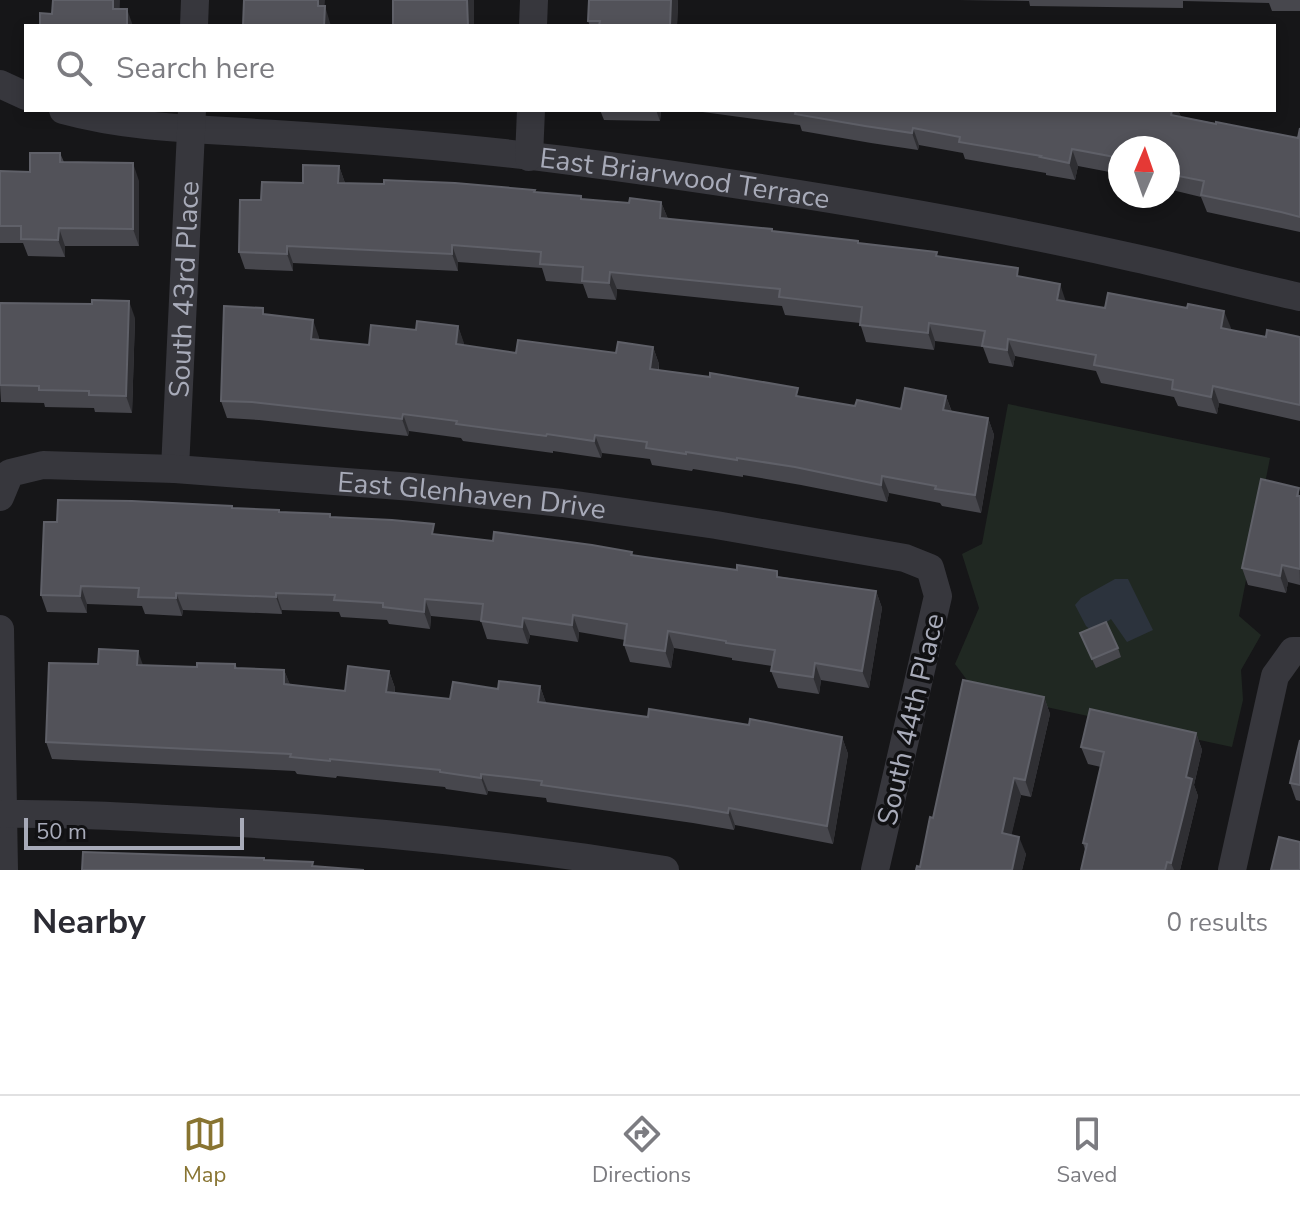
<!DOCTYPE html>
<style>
body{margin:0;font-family:"Nunito Sans",sans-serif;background:#f2f2f3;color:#2b2b33}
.compass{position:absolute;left:1108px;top:136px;width:72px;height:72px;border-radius:50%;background:#fff;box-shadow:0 4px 12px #0003;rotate:2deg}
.scale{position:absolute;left:24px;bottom:20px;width:220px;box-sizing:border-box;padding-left:8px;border:4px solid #a8abb9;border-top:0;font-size:22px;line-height:28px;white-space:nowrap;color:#a8abb9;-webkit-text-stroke:6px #111113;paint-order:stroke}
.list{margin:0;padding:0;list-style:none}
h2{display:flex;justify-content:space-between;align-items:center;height:104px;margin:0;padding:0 32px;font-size:34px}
h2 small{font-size:26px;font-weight:400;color:#7c7c81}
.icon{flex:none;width:44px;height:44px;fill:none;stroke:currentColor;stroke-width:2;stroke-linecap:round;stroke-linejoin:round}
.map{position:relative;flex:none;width:1300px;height:870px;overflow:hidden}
.search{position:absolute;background:#fff;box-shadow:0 4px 12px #0003;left:24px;right:24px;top:24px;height:88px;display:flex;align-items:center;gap:20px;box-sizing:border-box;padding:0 28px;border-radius:0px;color:#7c7c81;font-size:30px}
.sheet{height:224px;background:#fff}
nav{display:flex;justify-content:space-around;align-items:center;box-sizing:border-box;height:112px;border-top:2px solid #e1e1e2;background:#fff;font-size:22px;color:#7c7c81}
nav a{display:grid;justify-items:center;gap:4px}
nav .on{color:#887431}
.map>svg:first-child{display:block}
.green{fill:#202822}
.water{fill:#2c333d}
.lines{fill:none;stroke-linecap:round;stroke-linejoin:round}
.street{stroke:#37373d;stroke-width:28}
.wall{fill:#47474d}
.shaded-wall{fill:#2f2f33}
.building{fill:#525259;stroke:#5f6068;stroke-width:2}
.labels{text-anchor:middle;stroke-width:7;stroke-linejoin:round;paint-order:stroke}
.street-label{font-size:28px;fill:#a8abb9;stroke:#111113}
</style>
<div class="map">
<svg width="1300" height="870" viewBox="0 0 1300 870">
<rect width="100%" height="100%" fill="#161618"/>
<path class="green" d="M1008 404 1270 458 1239 616 1261 635 1241 670 1243 700 1232 747 976 692 955 664 979 608 962 554 982 544Z"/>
<path class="water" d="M1115 579H1128L1153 630 1127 642 1111 619 1093 632 1086 626 1075 605 1081 598Z"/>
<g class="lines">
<g class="street">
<path d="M194 26 195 0"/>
<path d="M533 26 534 0"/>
<path d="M0 84 26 96"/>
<path id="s1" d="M63 110C132 129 204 129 275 134 371 140 468 148 564 160 755 185 946 215 1135 258 1190 270 1245 285 1300 297"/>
<path d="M529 157 531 110"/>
<path id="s2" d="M175 469 192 110"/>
<path id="s3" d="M0 497 10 473 43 465 175 469 413 487 562 503 716 525 905 558 930 568 938 596 875 870"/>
<path d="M0 629 4 870"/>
<path d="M3 814C76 813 149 818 222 822 370 830 519 846 665 870"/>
<path d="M1232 870 1275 676 1293 651H1300"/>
</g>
</g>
<g class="wall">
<path d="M589 0H678L677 26H590L588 21Z"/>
<path d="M959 0H1300V11H1272L1269 3 1183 1V8L1030 6 1029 1Z"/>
<path d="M600 110H661L660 121 604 120Z"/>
<path d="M688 110H1178L1181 117 1298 138 1300 128V232L1207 212 1201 197 1168 189V148H1120V174L1078 166 1075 180 1046 175V173L965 159 963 153 919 145 918 150 871 143 802 131 800 125Z"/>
<path d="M60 153 64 162 139 181V246H65V257L28 256 23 243H0V171L30 172Z"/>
<path d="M339 166 345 183 535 192 581 196 583 200 629 203 661 202 668 219 773 231 859 243 938 257 1022 277 1066 302 1231 328 1230 330 1266 337H1300V421L1219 403 1217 414 1178 406 1174 397 1101 383 1096 371 1015 356 1013 367 989 363 983 347 935 341 934 350 866 342 860 323 785 315 782 306 617 289 616 300 588 298 583 284 546 281 542 268 458 262V271L293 263V271L245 269 239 252 261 200 303 183Z"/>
<path d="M1141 196H1162L1161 200Z"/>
<path d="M265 314 319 337V340L369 345 416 330 458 326 464 345 516 353H616L653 347 659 364V370L855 406 901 409 946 396 952 412 988 418 994 435 981 513 942 506 940 503 889 493 887 502 801 485 743 475V477L693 469 692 471 652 465 650 459 602 453 601 458 553 451V453L463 441 461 438 409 431 408 436 259 420 227 418 221 401Z"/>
<path d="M135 318 132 413 95 412 94 408 45 407 44 403 1 402 0 385Z"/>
<path d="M1299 488 1300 585 1288 582 1286 593 1248 585 1242 568Z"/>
<path d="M232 508 332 517 438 535 493 541 632 552 633 555 876 591 882 608 869 688 821 680 819 694 778 688 771 671 772 666 732 660V658L674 648 671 668 630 662 624 645 625 640 579 632 578 642 530 635 528 644 487 639 481 621 431 616 430 629 389 624 387 620 341 617 339 612 282 610V614L183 610 182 616 145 614 142 606 87 604V613L47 612 41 595 57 522Z"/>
<path d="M1080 633 1118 648 1121 657 1096 668Z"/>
<path d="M235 664 237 668 284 670 290 685 345 691 389 671 395 688V693L450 699 498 689 540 686 546 703 648 717 749 725 842 737 848 754 833 844 735 825 734 830 693 823 547 802 546 798 488 791 487 795 446 789 445 787 337 776 336 778 297 774 295 771 52 759 46 742 143 665 197 667Z"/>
<path d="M1044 697 1050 714 1031 797 1021 795 1011 835 1026 854 1022 870H916L920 867 933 818Z"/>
<path d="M1196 733 1202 750 1194 785 1198 796 1180 870H1081L1085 850 1083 843 1101 767 1088 764 1081 747Z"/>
<path d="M1300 740V801L1296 800 1290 783Z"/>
</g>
<g class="shaded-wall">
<path d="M113 0H120L119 26 113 9Z"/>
<path d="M318 0H325L324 12 325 6 331 26H324L318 6Z"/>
<path d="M467 0H474V26H468Z"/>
<path d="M671 0H678L677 26H670Z"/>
<path d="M127 9 133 26H127Z"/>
<path d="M656 110H661L660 121Z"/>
<path d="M1172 110H1178L1181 117 1171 115Z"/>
<path d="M913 128 919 145 918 150 912 133Z"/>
<path d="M1072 149 1078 166 1075 180 1069 163Z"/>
<path d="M133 163 139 181V246L133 229Z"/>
<path d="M339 166 345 183H338Z"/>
<path d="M661 202 668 219 660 218Z"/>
<path d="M59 228 65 246V257L58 240Z"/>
<path d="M452 245 458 262V271L452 254Z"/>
<path d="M287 246 293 263V271L287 254Z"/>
<path d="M610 272 617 289 616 300 609 283Z"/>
<path d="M1060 284 1066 302 1057 300Z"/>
<path d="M129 301 135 318 132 413 126 396Z"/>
<path d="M1224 311 1231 328 1227 345 1221 328Z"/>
<path d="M313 320 319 337 317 357 311 339Z"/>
<path d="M929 323 935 341 934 350 928 333Z"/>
<path d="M458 326 464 343 462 361 456 344Z"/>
<path d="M1008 339 1015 356 1013 367 1007 350Z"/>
<path d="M653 347 659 364 656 386 650 369Z"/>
<path d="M1213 386 1219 403 1217 414 1211 397Z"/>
<path d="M946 396 952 413 943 410Z"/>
<path d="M403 414 409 431 408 436 402 419Z"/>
<path d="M988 418 994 435 981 513 975 495Z"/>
<path d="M595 435 602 453 601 458 594 441Z"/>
<path d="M882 476 889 493 887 502 881 485Z"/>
<path d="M1282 565 1288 582 1286 593 1280 576Z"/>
<path d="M81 586 87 604V613L80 596Z"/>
<path d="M876 591 882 608 869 688 862 671Z"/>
<path d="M176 593 183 610 182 616 176 598Z"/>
<path d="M276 593 282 610V614L276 597Z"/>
<path d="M425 599 431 616 430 629 424 612Z"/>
<path d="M573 615 579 632 578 642 572 625Z"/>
<path d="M523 618 530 635 528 644 522 627Z"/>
<path d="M668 631 674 648 671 668 665 651Z"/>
<path d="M138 651 144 668 137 665Z"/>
<path d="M815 663 821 680 819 694 813 677Z"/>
<path d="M284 670 291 687 284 684Z"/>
<path d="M389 671 395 688 393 709 386 692Z"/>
<path d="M540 686 546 703 538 702Z"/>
<path d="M1044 697 1050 714 1031 797 1025 780Z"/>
<path d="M1196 733 1202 750 1194 785 1198 796 1180 870H1174L1171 863 1186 777Z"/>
<path d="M842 737 848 754 833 844 827 826Z"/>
<path d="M481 774 488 791 487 795 481 778Z"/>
<path d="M1014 778 1021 795 1008 850 1002 833Z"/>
<path d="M729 808 735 825 734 830 728 813Z"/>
<path d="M1019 837 1026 854 1022 870H1012Z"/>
</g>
<g class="building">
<path d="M53 0H113V9H127V26H40V13L52 14Z"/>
<path d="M244 0H318V6H325L324 26H243Z"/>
<path d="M393 0H467L468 26H393Z"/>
<path d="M589 0H671L670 26H599L600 21H588Z"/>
<path d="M796 110H1172L1171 115 1216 124V122L1298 138 1300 128V217L1281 212 1201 195 1204 181 1168 174V148H1120V158L1072 149 1069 163 1040 157 1041 156 959 142 960 137 913 128 912 133 865 126 795 114Z"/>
<path d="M30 153H60V162L133 163V229L59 228 58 240 21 239V226H0V171L30 172Z"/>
<path d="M303 165 339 166 338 183 384 184V180L455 183 535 190 534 192 581 196V199L629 203 630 198 661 202 660 218 772 229V231L858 241V243L937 252 936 256 1018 268 1017 276 1060 284 1057 300 1105 308 1108 293 1187 308 1188 304 1224 311 1221 328 1266 337 1267 330 1300 337V405L1213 386 1211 397 1172 389 1173 380 1094 365 1096 355 1008 339 1007 350 982 346 985 331 929 323 928 333 860 325 862 307 779 297 780 289 610 272 609 283 582 281 583 267 540 264 541 252 452 245V254L287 246V254L239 252 240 200H261L262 182 303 183Z"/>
<path d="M92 300 129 301 126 396 89 395V391L39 390V386L0 385V303L92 304Z"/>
<path d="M224 306 263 308V314L313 320 311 339 369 345 371 325 416 330 417 321 458 326 456 344 516 353 518 340 616 353 618 342 653 347 650 369 710 377V373L798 388 796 396 855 406 857 400 901 409 905 388 946 396 943 410 988 418 975 495 935 489 936 486 882 476 881 485 795 467 737 458V460L686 452V454L646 448 647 442 595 435 594 441 547 434 546 436 456 424 457 421 403 414 402 419 252 402 221 401Z"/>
<path d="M1261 479 1299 488 1297 496H1300V569L1282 565 1280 576 1242 568Z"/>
<path d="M58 500 132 501 232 506V508L279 510V512L330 514V517L392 520 434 524 432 534 493 541 494 532 592 545 632 552 631 555 737 570V565L777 571V577L876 591 862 671 815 663 813 677 771 671 775 650 726 643V641L668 631 665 651 624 645 627 624 573 615 572 625 523 618 522 627 481 621 483 604 425 599 424 612 383 607V603L334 600 335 595 276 593V597L176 593V598L138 597 139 588 81 586 80 596 41 595 44 522H57Z"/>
<path d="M1106 622 1118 648 1092 659 1080 633Z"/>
<path d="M99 649 138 651 137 665 197 667V663L235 664V668L284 670V684L345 691 348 666 389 671 386 692 450 699 453 682 498 689 499 681 540 686 538 702 648 717 649 709 749 725 750 719 842 737 827 826 729 808 728 813 687 806 541 785 542 781 481 774V778L440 772V770L330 759V761L290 757 291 754 46 742 49 663 98 664Z"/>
<path d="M963 680 1044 697 1025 780 1014 778 1002 833 1019 837 1012 870H916L917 866 920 867 930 817 933 818Z"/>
<path d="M1090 709 1196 733 1186 777 1192 779 1183 816 1171 863 1167 862 1165 870H1081L1087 844 1083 843 1104 752 1081 747Z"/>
<path d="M1300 740V785L1290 783Z"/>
<path d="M1279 837 1300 842V870H1271Z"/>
<path d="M83 852 264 858V860L313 862 312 866 364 870H82Z"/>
</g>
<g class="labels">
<g class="street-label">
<text dy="10" stroke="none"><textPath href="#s1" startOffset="626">East Briarwood Terrace</textPath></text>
<text dy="10" stroke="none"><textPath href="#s2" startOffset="180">South 43rd Place</textPath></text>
<text dy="10" stroke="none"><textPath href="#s3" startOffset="490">East Glenhaven Drive</textPath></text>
<text transform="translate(910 719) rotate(-77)" y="10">South 44th Place</text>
</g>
</g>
</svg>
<svg class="compass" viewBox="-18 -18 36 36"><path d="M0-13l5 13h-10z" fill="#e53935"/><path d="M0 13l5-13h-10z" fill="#7c7c81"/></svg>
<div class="scale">50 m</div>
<div class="search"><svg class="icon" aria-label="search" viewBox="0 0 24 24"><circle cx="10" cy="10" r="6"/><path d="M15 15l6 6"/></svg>Search here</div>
</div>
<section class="sheet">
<h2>Nearby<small>0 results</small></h2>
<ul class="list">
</ul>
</section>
<nav>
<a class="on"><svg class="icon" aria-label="map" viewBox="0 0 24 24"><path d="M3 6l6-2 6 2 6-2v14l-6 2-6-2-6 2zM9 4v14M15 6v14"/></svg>Map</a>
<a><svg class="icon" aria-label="directions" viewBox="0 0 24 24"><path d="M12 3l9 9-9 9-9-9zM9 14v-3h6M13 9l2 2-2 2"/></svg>Directions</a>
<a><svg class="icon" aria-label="saved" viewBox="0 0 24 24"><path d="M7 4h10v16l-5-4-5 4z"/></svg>Saved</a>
</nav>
